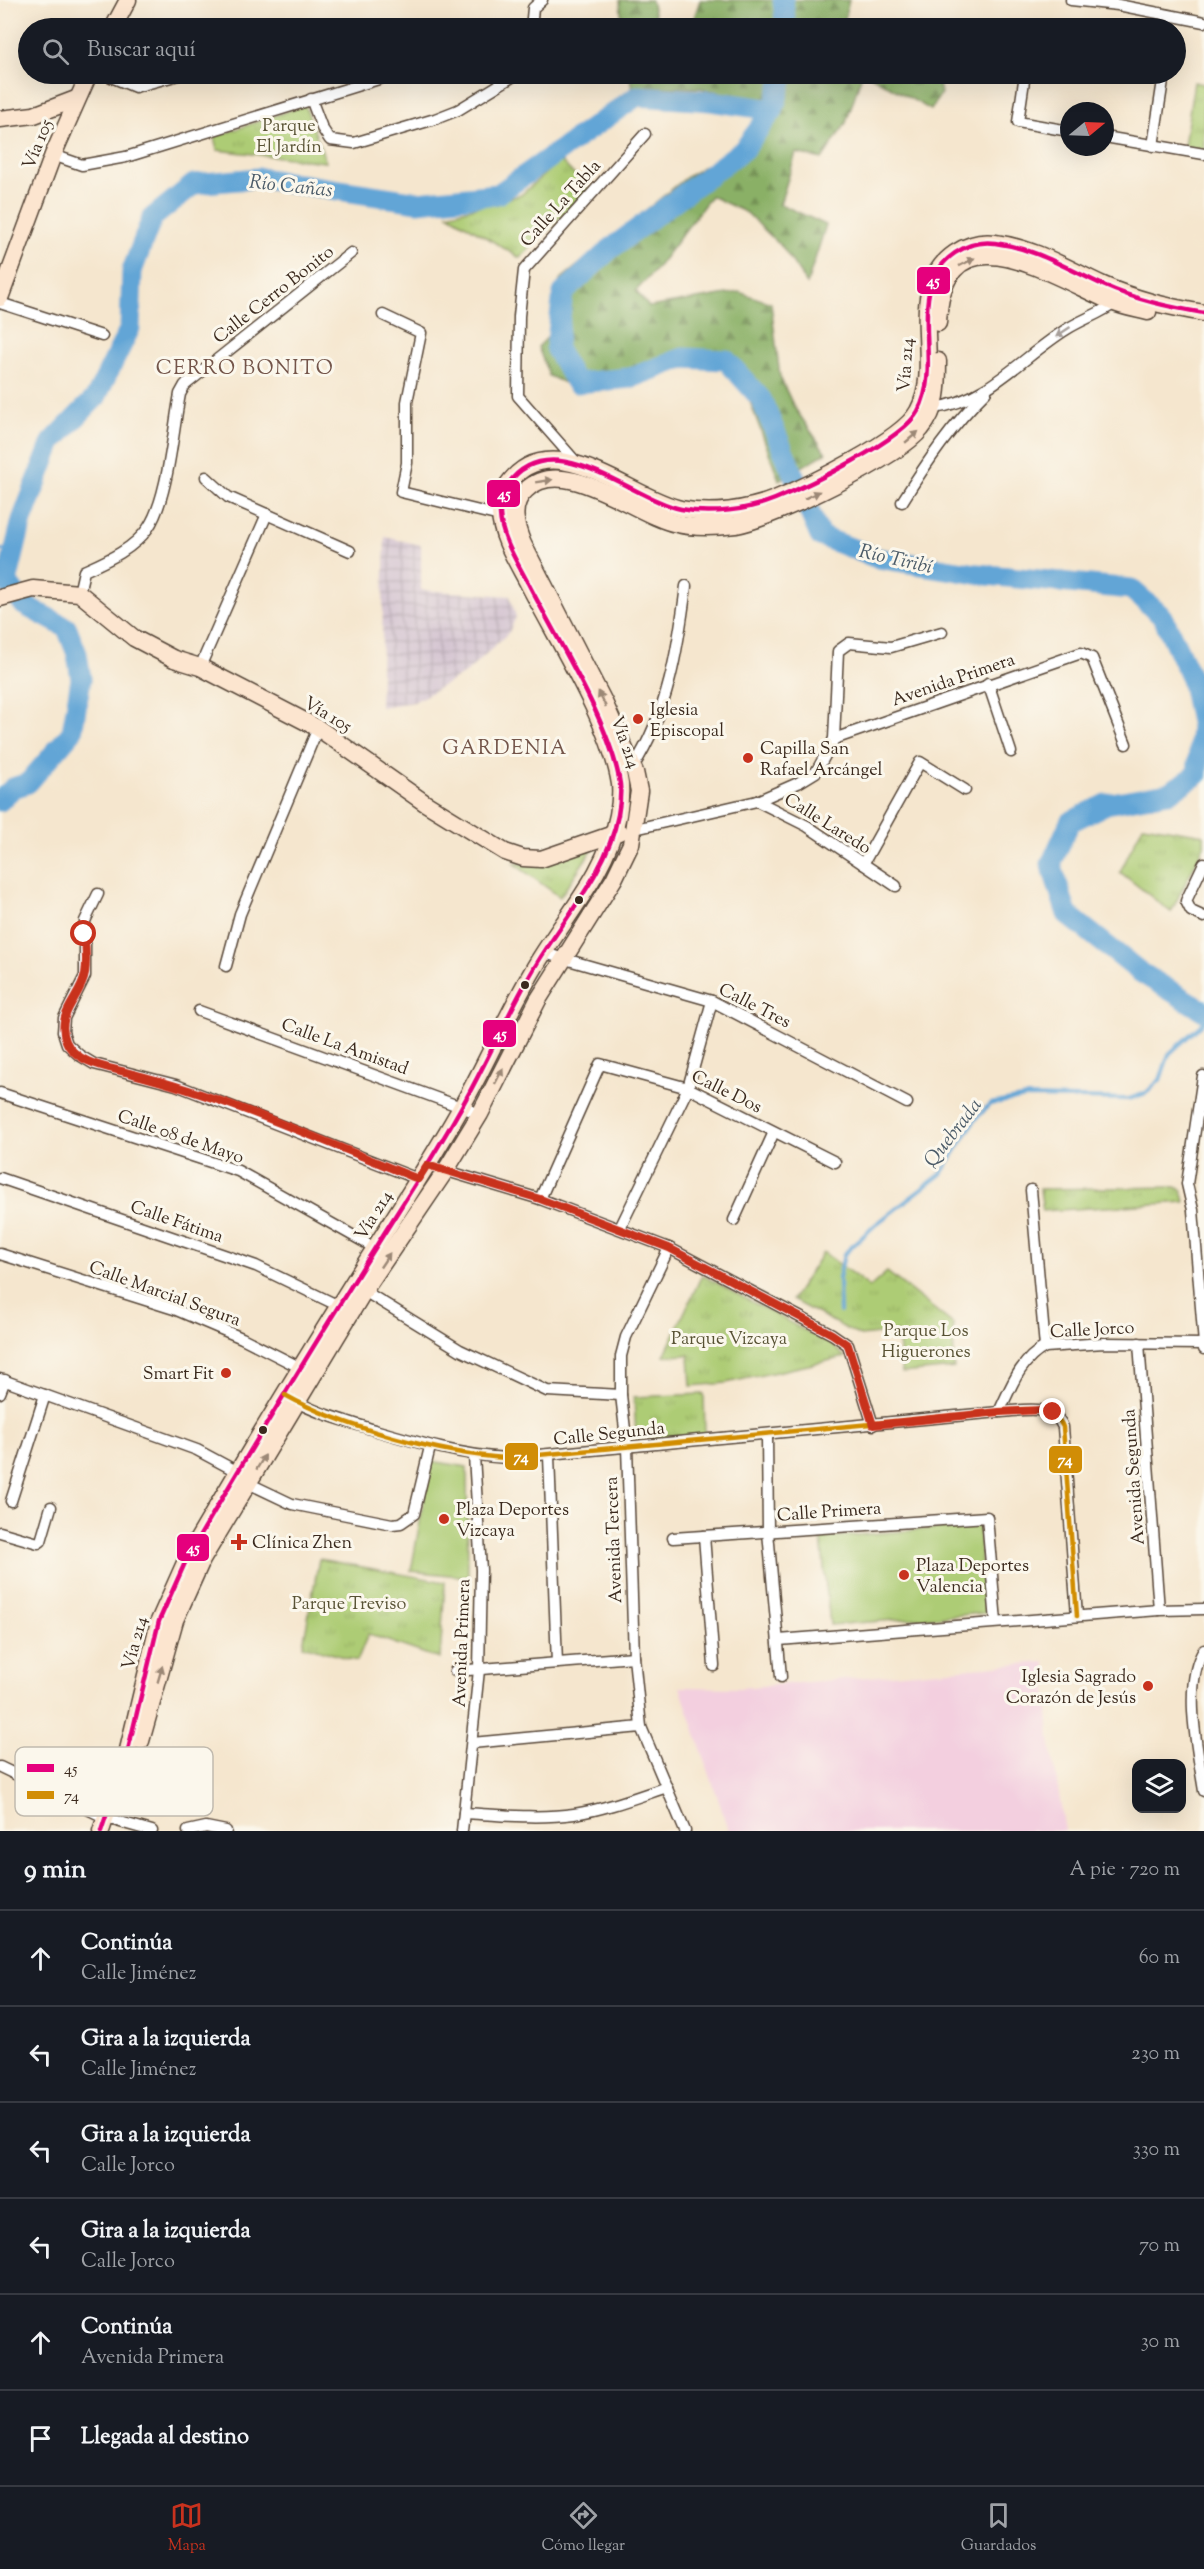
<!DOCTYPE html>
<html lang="es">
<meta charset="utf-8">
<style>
body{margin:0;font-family:"Sorts Mill Goudy",serif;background:#20242c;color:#f1f3f6}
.controls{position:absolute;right:18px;bottom:18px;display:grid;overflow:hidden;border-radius:12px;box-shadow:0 6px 24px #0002}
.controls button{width:54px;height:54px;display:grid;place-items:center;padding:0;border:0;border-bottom:2px solid #363941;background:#171b24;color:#f1f3f6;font:30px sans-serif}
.compass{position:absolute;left:1060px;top:102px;width:54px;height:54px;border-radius:50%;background:#171b24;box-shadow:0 6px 24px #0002;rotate:71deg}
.stop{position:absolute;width:18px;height:18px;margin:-14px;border:4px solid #c8321e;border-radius:50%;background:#fff}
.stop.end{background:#c8321e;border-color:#fff;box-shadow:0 2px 6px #0008}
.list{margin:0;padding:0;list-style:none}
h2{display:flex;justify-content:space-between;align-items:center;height:78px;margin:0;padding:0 24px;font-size:26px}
h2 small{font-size:20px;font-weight:400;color:#9ea1a6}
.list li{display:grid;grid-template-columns:39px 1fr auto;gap:18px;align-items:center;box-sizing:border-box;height:96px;padding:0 24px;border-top:2px solid #363941}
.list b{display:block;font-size:22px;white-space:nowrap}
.list p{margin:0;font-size:20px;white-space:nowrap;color:#9ea1a6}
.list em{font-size:20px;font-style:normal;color:#9ea1a6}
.icon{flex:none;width:33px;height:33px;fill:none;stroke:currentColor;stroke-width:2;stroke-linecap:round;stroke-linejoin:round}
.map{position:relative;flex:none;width:1204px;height:1831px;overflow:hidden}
.search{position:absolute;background:#171b24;box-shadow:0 6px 24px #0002;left:18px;right:18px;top:18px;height:66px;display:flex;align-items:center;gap:15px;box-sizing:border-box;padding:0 21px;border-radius:33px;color:#9ea1a6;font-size:22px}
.sheet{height:654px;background:#171b24}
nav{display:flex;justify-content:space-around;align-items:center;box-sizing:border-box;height:84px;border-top:2px solid #363941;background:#171b24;font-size:16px;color:#9ea1a6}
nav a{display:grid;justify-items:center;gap:3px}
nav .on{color:#c8321e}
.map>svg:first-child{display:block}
.built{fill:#f3cfdf}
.industrial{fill:url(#industrial-grid)}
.grass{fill:#adcc74;stroke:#747b49;stroke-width:1.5}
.forest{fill:url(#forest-firs);stroke:#626d42;stroke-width:1.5}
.park{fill:url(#park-tufts);stroke:#747b49;stroke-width:1.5}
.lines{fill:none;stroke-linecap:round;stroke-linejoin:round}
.stream{stroke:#62a5d6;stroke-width:4}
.river{stroke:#62a5d6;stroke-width:21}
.street-casing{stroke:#574638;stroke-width:13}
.secondary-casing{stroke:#574638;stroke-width:19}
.street{stroke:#fff;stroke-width:10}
.secondary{stroke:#fce5cf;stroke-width:16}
.bus-1-casing{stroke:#fbf7ec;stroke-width:9}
.bus-2-casing{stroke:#fbf7ec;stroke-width:9}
.bus-1{stroke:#e5007d;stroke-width:4.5}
.bus-2{stroke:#d18d06;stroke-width:4.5}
.oneway{fill:#9c8876}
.oneway2{fill:#a79f9a}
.route{stroke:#c8321e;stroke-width:8}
.poi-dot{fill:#c8321e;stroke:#fbf7ec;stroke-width:2}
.bus-dot{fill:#3b2a1e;stroke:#fbf7ec;stroke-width:2}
.labels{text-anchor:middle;stroke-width:6;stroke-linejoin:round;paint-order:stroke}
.park-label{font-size:18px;fill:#585234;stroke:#fbf7ec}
.street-label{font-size:18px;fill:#3b2a1e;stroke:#fbf7ec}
.poi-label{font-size:18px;fill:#3b2a1e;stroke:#fbf7ec;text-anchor:start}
.water-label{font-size:20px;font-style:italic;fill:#4b5b68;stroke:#fbf7ec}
.neighbourhood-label{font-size:20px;letter-spacing:1.5px;fill:#74554a;stroke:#fbf7ec}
.key{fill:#fbf7ec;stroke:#c1baae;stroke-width:1.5}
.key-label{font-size:16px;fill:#3b2a1e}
.line-badge{stroke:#fbf7ec;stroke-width:2}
.badge-label{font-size:16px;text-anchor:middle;font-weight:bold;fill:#fff}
</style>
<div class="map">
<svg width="1204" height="1831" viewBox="0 0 1204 1831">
<defs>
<pattern id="industrial-grid" width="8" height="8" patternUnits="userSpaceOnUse" patternTransform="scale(1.5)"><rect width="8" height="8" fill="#cfbdce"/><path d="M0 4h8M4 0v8" fill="none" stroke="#a99aa7"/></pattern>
<pattern id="forest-firs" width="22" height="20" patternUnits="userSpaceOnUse" patternTransform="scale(1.5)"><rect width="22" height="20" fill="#8ab066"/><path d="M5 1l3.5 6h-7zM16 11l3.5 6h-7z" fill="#728f53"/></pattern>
<pattern id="park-tufts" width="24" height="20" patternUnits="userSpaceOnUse" patternTransform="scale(1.5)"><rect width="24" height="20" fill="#adcc74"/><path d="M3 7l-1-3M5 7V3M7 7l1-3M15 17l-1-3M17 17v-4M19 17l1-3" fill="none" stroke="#96af64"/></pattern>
</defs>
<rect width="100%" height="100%" fill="#fbf7ec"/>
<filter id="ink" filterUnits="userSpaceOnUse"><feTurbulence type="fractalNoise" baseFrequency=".0167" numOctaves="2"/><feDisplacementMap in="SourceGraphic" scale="12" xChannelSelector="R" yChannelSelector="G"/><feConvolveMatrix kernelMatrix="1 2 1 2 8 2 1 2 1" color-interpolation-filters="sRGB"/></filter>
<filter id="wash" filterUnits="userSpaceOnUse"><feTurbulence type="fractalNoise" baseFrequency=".008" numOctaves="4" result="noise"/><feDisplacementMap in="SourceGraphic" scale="24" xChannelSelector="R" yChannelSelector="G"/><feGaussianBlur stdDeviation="1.35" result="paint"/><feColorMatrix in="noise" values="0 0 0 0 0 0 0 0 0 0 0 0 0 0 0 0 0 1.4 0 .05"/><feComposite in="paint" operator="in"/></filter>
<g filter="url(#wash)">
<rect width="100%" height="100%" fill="#f5e6ce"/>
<path class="built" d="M1045 1662 1050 1740 1065 1831H729L680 1687 740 1688Z"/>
<path class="industrial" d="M385 537 421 545V590L510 596 516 617 509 632 467 672 414 702 380 707Z"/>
<g class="grass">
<path d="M431 1461 467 1467 468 1577 411 1571Z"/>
<path d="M978 1525 986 1613 830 1625 821 1538Z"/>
</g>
<g class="forest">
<path d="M620 0H651L656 21 692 24 700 0H849L843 28H622Z"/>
<path d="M628 74H862L846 123 822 159 796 153 780 204 826 225 807 284 783 248 747 213 711 196 657 268 636 291 649 307 739 292 771 303 780 377 794 407 826 453 779 480 734 358 682 365 611 385 571 386 549 376 538 347 548 337 560 280 688 176 773 125 745 98 700 88 633 87Z"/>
<path d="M867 74H937L941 93 931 110Z"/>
</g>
<g class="park">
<path d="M1194 82 1204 84V150L1184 146Z"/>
<path d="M305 105 326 162 217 150 214 137Z"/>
<path d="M560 160 588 189 520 258 448 214 521 195Z"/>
<path d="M1143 825 1204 835V846L1171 912 1120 872Z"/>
<path d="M595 845 560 897 513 863 538 865Z"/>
<path d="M1176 1187 1182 1190 1185 1202 1043 1211 1040 1189Z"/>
<path d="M823 1252 870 1287 887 1272 953 1324 954 1368 902 1373 898 1332 860 1336 792 1300Z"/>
<path d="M702 1275 832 1345 845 1357 726 1383 691 1386 689 1355 664 1356Z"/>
<path d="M704 1394 705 1435 636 1438 634 1397Z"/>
<path d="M319 1559 445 1582 440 1659 368 1634 357 1661 303 1645Z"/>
</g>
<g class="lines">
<g class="stream">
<path d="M0 550H15"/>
<path d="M840 1312 839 1278 844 1254 875 1225 941 1174 975 1120 990 1104 1026 1097 1129 1099 1146 1093 1160 1080 1169 1054 1204 1022"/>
</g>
<g class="river">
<path d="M783 0 786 28"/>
<path d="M784 74 773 110 744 149 609 250 563 293 556 349 576 383 630 378 683 358 726 360 761 399 820 536 877 558 977 574 1131 589 1163 617 1191 678 1201 727 1197 775 1168 793 1106 804 1070 822 1051 864 1067 914 1140 972 1204 1011"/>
<path d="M0 801 13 788 28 783 72 732 81 679 77 654 67 628 24 605 7 582 22 520 52 442 96 397 130 328 132 271 152 218 194 184 259 178 418 202 498 194 637 96 711 101 773 110"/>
</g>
</g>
</g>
<g filter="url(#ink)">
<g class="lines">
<g class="street-casing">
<g id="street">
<path d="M1071 0 1118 5 1204 22"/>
<path d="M531 28 533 8 542 0"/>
<path d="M104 74 135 87 182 74"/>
<path d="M1025 74 1018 122 1069 131"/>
<path d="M311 99 322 128 330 140 354 143 435 119 458 110 517 74"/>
<path d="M1105 137 1204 154"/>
<path d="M1153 146 1164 74"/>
<path d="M53 155 82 165 126 157 395 74"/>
<path d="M0 303 102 336"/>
<path d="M383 315 421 333 407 402V463L401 492 500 516"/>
<path d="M934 408C988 401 1023 356 1067 329 1083 319 1102 313 1116 302"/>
<path d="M576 462 518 396 519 316 524 270 645 134"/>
<path d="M206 477 228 497 350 551"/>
<path d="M902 502C927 462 952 425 986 392"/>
<path d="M79 593 84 571C106 561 134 549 148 528 168 499 173 430 180 394L185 385 351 253"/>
<path d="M200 667 267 514"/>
<path d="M988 683 1011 752"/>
<path d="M834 739 838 651 849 643 891 647 942 632"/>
<path d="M633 767C668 713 678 649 686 586"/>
<path d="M757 801 798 783 816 772 834 739 1081 653 1092 658 1126 744"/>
<path d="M635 829 757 801 807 826 896 886"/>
<path d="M1204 863 1186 901 1191 911 1204 917"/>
<path d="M863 864 920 762 965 790"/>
<path d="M98 894 85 921V976L64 1018 63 1032 67 1044 79 1055 94 1064 176 1085 418 1179"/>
<path d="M544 953 712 1001 907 1103"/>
<path d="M226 966 240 914 318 728"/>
<path d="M199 1011 480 1114"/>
<path d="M1203 1076 1187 1184 1193 1210 1204 1344"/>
<path d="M0 1093 238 1171 375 1248"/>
<path d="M427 1165 540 1199 669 1248 832 1334 848 1345 873 1425"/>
<path d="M0 1178 256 1266 339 1306"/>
<path d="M1031 1190 1045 1347"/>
<path d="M540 1199 600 1064 688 1088 835 1162"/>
<path d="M734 1220 774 1132"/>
<path d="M620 1228 688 1088 712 1001"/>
<path d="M669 1248 626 1337 621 1356V1395L627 1447 634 1657 641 1727 685 1831"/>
<path d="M0 1254 174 1309 242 1338 305 1370"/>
<path d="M361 1289 460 1350 547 1391 621 1395"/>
<path d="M1139 1343 1159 1610"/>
<path d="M0 1379 197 1450 238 1472 248 1483 292 1504 392 1524 401 1523 414 1514 430 1447"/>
<path d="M0 1393 5 1380"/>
<path d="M293 1400C318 1414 344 1420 371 1429 416 1442 459 1455 506 1458L999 1412C1021 1411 1053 1402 1063 1427L1077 1616"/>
<path d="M999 1412C1011 1387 1020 1360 1045 1347L1104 1343 1203 1344 1204 1349"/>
<path d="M767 1436 768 1532 781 1677"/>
<path d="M549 1456 557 1663"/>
<path d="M11 1501 45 1395"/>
<path d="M0 1532 38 1543 41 1541 51 1507"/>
<path d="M704 1536 714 1666"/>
<path d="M673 1538 987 1517 996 1622"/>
<path d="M779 1640 1159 1610 1204 1609"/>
<path d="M1204 1650C1182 1684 1198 1752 1204 1791"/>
<path d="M455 1671 634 1657"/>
<path d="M472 1743 641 1727"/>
<path d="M0 1767 106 1818 152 1831"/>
<path d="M464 1813C500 1815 538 1819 574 1814 606 1809 637 1797 667 1787"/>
<path d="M188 1831 206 1827 226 1831"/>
<path d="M462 1831 479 1670 481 1570 474 1456"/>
</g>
</g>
<g class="secondary-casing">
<g id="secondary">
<path d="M113 28 128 0"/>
<path d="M0 119 34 115 76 99"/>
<path d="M0 298 53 155 89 74"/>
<path d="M938 323C943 202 1053 277 1112 302 1123 307 1136 309 1148 312"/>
<path d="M0 598 33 589 79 593 134 638 174 659 200 667 318 728 425 803 505 852 523 858 541 859 619 832"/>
<path d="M141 1741 175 1620 202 1560 364 1291 446 1170 480 1114 538 1000 614 879 631 844 639 791 635 772 604 702 523 544C516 527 509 505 526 490 564 453 636 516 677 524 694 528 719 527 736 525 773 519 899 457 921 429 938 409 938 386 938 361"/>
<path d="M101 1831 127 1754 159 1621 188 1556C249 1452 311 1349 375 1248 403 1203 432 1159 458 1113 485 1067 505 1018 532 972 560 922 607 874 618 815 620 804 621 795 620 784 611 724 556 638 528 583 517 562 501 537 500 514 500 505 503 492 508 484 552 423 632 499 681 509 711 515 748 510 775 499 807 486 903 440 918 411 945 362 902 289 955 253 967 245 981 241 995 243 1035 248 1066 268 1103 285 1136 300 1169 307 1204 313"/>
</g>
</g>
<use href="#street" class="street"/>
<use href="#secondary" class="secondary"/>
<g class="bus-1-casing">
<path id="bus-1" d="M101 1831 127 1754 159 1621 188 1556C249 1452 311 1349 375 1248 403 1203 432 1159 458 1113 485 1067 505 1018 532 972 560 922 607 874 618 815 620 804 621 795 620 784 611 724 556 638 528 583 517 562 501 537 500 514 500 505 503 492 508 484 552 423 632 499 681 509 711 515 748 510 775 499 807 486 903 440 918 411 945 362 902 289 955 253 967 245 981 241 995 243 1035 248 1066 268 1103 285 1136 300 1169 307 1204 313"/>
</g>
<g class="bus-2-casing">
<path id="bus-2" d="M285 1395C342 1427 441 1454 506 1458L999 1412C1021 1411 1053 1402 1063 1427L1077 1616"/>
</g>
<use href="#bus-1" class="bus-1"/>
<use href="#bus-2" class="bus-2"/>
</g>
<defs><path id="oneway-solid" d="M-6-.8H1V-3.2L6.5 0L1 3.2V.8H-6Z" transform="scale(1.5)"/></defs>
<g class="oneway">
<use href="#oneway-solid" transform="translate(967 262) rotate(-27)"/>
<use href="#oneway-solid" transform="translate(912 437) rotate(-40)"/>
<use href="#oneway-solid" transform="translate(544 481) rotate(-9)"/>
<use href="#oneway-solid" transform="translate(812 495) rotate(-26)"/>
<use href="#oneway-solid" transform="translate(602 699) rotate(-116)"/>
<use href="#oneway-solid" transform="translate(499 1076) rotate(-63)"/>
<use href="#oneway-solid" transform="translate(385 1260) rotate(-56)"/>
<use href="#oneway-solid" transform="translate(261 1462) rotate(-59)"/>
<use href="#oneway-solid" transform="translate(160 1674) rotate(-74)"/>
</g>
<use class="oneway2" href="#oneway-solid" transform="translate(1063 332) rotate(146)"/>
</g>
<g class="lines" filter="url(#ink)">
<path class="route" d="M84 934C86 947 87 960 85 974 81 998 55 1013 66 1041 75 1064 112 1068 133 1074 231 1099 325 1142 418 1179L427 1165 540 1199 669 1248 832 1334 848 1345 873 1425 999 1412 1042 1410 1053 1412"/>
</g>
<g class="poi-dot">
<circle cx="638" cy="719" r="6"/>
<circle cx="748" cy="758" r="6"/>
<circle cx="226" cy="1373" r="6"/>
<circle cx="444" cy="1519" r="6"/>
<path d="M236 1533h6v6h6v6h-6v6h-6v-6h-6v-6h6z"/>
<circle cx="904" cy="1575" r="6"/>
<circle cx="1148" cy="1686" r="6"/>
</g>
<g class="bus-dot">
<circle cx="579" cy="900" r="5"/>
<circle cx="525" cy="985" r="5"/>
<circle cx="263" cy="1430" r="5"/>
</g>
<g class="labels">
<g class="park-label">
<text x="289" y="131">Parque<tspan x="289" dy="21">El Jardín</tspan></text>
<text x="926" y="1336">Parque Los<tspan x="926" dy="21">Higuerones</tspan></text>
<text x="729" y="1344">Parque Vizcaya</text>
<text x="349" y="1609">Parque Treviso</text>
</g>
<g class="street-label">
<text transform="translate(37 144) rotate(-68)" y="6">Vía 105</text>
<text transform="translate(560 203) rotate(-48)" y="6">Calle La Tabla</text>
<text transform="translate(273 294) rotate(-38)" y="6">Calle Cerro Bonito</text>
<text transform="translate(905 365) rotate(-86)" y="6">Vía 214</text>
<text transform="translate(953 679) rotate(-19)" y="6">Avenida Primera</text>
<text transform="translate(328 714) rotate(31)" y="6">Vía 105</text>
<text transform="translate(626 742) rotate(70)" y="6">Vía 214</text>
<text transform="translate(828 823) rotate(32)" y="6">Calle Laredo</text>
<text transform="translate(755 1005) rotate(27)" y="6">Calle Tres</text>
<text transform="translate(345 1046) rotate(20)" y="6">Calle La Amistad</text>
<text transform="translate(727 1091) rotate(26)" y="6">Calle Dos</text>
<text transform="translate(181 1136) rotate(19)" y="6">Calle 08 de Mayo</text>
<text transform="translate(373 1215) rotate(-58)" y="6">Vía 214</text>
<text transform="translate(177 1221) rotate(19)" y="6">Calle Fátima</text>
<text transform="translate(165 1293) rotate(20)" y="6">Calle Marcial Segura</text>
<text transform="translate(1092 1329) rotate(-3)" y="6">Calle Jorco</text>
<text transform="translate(609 1433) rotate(-6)" y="6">Calle Segunda</text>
<text transform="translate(1133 1477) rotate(-94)" y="6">Avenida Segunda</text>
<text transform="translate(829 1511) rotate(-4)" y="6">Calle Primera</text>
<text transform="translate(613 1540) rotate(-92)" y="6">Avenida Tercera</text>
<text transform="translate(134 1643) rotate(-75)" y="6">Vía 214</text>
<text transform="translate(461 1643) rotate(-88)" y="6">Avenida Primera</text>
</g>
<g class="poi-label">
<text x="650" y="715">Iglesia<tspan x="650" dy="21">Episcopal</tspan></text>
<text x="760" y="754">Capilla San<tspan x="760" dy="21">Rafael Arcángel</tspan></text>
<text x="214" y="1379" text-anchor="end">Smart Fit</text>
<text x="456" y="1515">Plaza Deportes<tspan x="456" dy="21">Vizcaya</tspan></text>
<text x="252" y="1548">Clínica Zhen</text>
<text x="916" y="1571">Plaza Deportes<tspan x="916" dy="21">Valencia</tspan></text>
<text x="1136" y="1682" text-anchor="end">Iglesia Sagrado<tspan x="1136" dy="21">Corazón de Jesús</tspan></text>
</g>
<g class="water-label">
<text transform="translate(291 185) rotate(6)" y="7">Río Cañas</text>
<text transform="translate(896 558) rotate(13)" y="7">Río Tiribí</text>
<text transform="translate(952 1132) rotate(-52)" y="7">Quebrada</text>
</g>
<g class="neighbourhood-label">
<text x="245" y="374">CERRO BONITO</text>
<text x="505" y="754">GARDENIA</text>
</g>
</g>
<rect x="15" y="1747" width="198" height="69" rx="9" class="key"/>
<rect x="27" y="1764" width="27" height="8" fill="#e5007d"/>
<rect x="27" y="1791" width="27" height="8" fill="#d18d06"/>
<g class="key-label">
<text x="64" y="1774">45</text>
<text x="64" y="1801">74</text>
</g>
<g class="line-badge">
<rect x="916" y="266" width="35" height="29" rx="6" fill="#e5007d"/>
<rect x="486" y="479" width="35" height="29" rx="6" fill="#e5007d"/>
<rect x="482" y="1019" width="35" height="29" rx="6" fill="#e5007d"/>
<rect x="504" y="1442" width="35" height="29" rx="6" fill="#d18d06"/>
<rect x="1048" y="1445" width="35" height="29" rx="6" fill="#d18d06"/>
<rect x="176" y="1533" width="34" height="29" rx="6" fill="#e5007d"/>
</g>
<g class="badge-label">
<text x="933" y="286">45</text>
<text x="504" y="499">45</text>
<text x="500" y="1039">45</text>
<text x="521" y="1462">74</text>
<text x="1065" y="1465">74</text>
<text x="193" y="1553">45</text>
</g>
</svg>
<div class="controls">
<button><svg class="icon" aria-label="layers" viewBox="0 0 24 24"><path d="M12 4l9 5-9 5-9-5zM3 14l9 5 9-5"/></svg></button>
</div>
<svg class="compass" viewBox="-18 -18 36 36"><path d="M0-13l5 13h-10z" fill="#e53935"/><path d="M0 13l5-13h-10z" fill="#9ea1a6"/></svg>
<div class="stop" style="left:84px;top:934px"></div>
<div class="stop end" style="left:1053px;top:1412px"></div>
<div class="search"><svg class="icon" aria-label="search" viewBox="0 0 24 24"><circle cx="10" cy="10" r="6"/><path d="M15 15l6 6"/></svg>Buscar aquí</div>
</div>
<section class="sheet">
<h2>9 min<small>A pie · 720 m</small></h2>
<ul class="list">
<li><svg class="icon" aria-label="ahead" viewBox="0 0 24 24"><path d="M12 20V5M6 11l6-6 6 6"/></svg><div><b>Continúa</b><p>Calle Jiménez</p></div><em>60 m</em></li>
<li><svg class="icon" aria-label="left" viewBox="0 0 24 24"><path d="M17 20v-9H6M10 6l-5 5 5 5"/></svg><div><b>Gira a la izquierda</b><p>Calle Jiménez</p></div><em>230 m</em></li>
<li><svg class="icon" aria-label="left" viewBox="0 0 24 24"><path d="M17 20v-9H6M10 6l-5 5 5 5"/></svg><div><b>Gira a la izquierda</b><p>Calle Jorco</p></div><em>330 m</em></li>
<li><svg class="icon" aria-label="left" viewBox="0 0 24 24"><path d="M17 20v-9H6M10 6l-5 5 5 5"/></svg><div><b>Gira a la izquierda</b><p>Calle Jorco</p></div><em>70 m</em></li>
<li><svg class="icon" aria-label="ahead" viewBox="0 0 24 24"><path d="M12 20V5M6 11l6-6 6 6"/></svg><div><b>Continúa</b><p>Avenida Primera</p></div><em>30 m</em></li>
<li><svg class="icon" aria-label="arrive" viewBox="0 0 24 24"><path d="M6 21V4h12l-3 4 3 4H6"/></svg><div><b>Llegada al destino</b></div></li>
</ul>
</section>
<nav>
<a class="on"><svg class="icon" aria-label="map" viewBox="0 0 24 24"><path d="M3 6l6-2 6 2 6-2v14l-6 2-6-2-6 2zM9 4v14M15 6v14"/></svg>Mapa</a>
<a><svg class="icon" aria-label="directions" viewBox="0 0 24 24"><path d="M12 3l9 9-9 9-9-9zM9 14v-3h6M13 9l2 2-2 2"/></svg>Cómo llegar</a>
<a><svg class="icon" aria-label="saved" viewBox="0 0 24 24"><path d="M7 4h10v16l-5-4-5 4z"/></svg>Guardados</a>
</nav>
